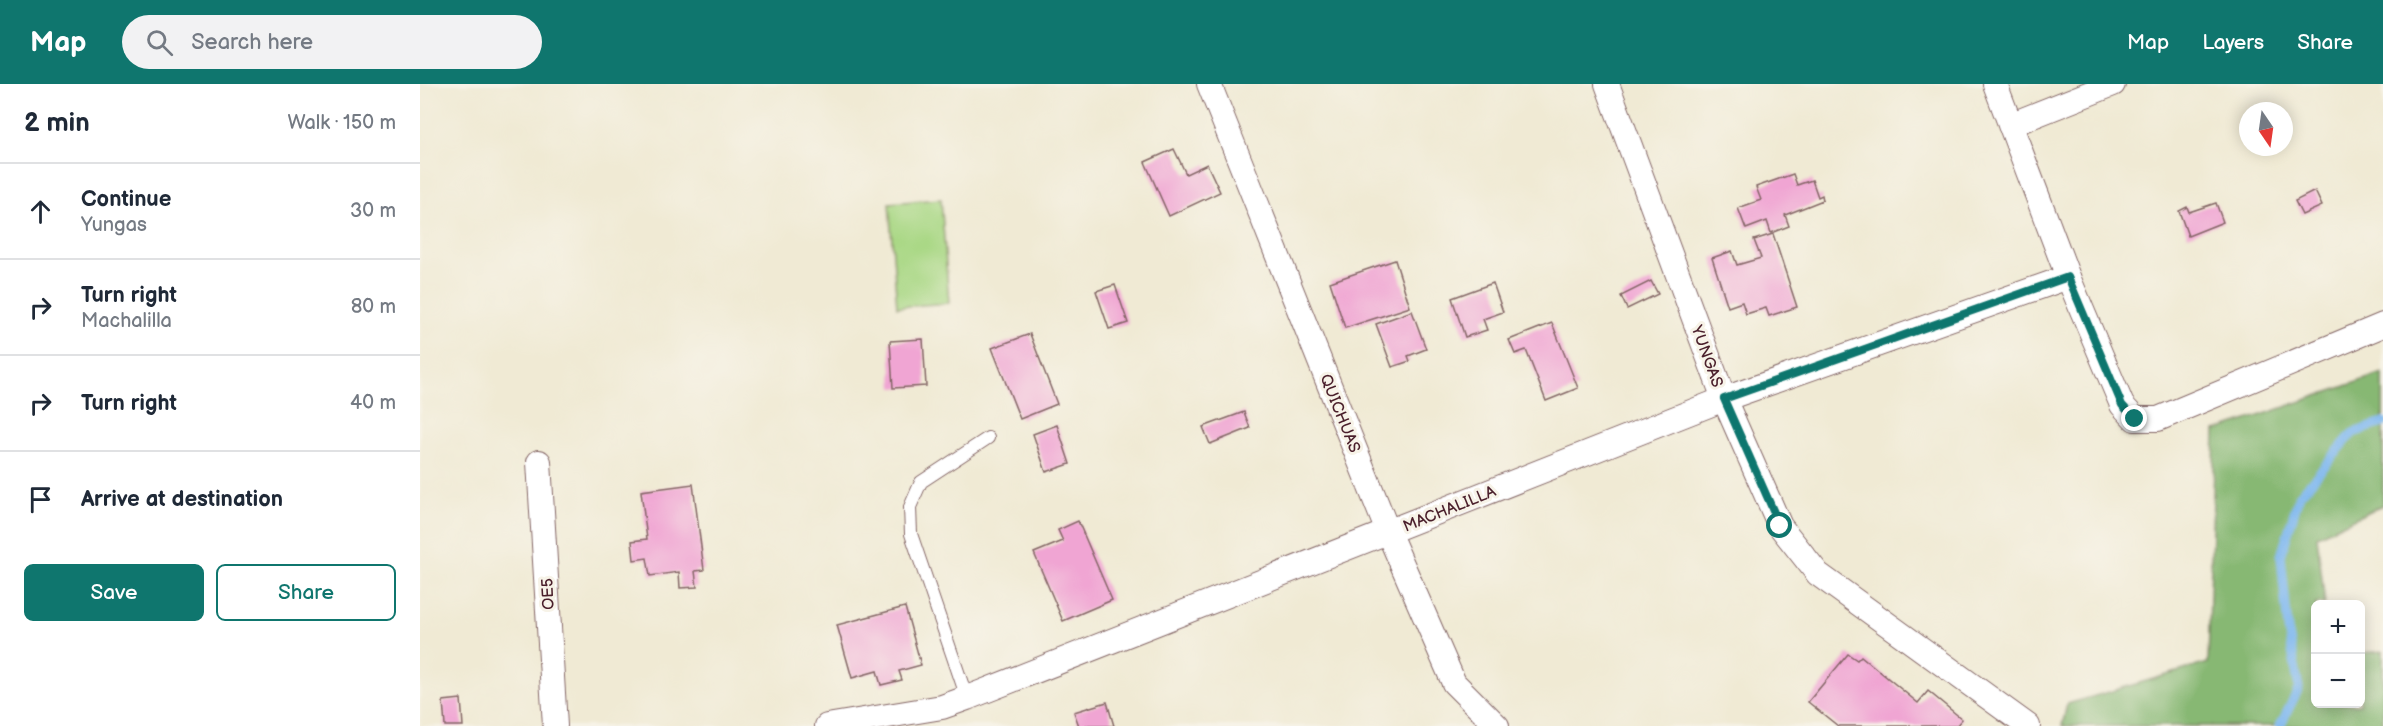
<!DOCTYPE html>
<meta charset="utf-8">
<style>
body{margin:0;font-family:"Balsamiq Sans",sans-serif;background:#f2f2f3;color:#1f2937}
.controls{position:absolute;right:18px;bottom:18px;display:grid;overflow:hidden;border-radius:9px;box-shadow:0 3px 15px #0003}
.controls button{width:54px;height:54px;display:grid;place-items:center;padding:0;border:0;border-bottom:2px solid #e0e1e3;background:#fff;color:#1f2937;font:30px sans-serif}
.compass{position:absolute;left:1819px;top:18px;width:54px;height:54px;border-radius:50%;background:#fff;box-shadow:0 3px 15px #0003;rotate:167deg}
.stop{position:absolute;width:18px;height:18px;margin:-14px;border:4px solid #0f766e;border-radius:50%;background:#fff}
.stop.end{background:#0f766e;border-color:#fff;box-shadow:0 2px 6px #0008}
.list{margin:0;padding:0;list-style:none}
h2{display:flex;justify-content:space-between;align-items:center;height:78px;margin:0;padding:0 24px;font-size:26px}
h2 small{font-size:20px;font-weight:400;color:#747a83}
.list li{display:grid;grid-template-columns:39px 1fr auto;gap:18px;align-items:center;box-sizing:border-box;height:96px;padding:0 24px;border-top:2px solid #e0e1e3}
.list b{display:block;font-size:22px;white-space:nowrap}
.list p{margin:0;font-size:20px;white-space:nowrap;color:#747a83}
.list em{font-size:20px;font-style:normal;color:#747a83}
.actions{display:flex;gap:12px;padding:18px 24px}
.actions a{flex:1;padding:14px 0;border:2px solid #0f766e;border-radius:9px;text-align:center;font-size:21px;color:#0f766e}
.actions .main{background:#0f766e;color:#fff}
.icon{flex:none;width:33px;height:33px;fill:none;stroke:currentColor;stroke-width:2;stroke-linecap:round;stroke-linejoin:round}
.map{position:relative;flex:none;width:1963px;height:642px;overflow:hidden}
header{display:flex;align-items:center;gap:36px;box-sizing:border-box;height:84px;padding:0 30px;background:#0f766e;color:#fff}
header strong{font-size:28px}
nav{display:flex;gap:33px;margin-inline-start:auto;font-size:21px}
.search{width:420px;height:54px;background:#f2f2f3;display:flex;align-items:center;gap:15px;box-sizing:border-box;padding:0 21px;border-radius:33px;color:#747a83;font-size:22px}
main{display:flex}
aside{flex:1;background:#fff}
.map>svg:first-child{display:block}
.green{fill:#aad886;stroke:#7a7c58;stroke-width:1.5}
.forest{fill:#87b873;stroke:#686c4f;stroke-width:1.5}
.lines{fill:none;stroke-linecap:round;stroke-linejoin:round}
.stream{stroke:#7eb7ef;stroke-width:9}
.building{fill:#f0a5d3}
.service-casing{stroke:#846666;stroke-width:14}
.minor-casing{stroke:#846666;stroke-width:26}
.service{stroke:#fff;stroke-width:12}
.minor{stroke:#fff;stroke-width:24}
.route{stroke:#0f766e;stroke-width:8}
.labels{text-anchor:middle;stroke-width:6;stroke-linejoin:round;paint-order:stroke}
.street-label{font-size:16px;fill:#4a1f2b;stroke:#f7f3e8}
</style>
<header>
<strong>Map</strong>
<div class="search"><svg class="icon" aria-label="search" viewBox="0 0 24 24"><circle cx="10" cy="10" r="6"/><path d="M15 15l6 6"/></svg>Search here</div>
<nav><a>Map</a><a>Layers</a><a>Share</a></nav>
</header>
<main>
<aside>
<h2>2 min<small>Walk · 150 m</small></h2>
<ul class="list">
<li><svg class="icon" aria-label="ahead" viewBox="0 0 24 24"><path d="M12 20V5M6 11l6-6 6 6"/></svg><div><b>Continue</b><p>Yungas</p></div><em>30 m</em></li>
<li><svg class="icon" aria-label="right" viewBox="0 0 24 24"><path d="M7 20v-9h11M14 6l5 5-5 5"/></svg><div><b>Turn right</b><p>Machalilla</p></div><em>80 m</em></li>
<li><svg class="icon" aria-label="right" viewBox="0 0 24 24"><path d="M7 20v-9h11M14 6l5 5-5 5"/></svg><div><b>Turn right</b></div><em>40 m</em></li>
<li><svg class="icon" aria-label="arrive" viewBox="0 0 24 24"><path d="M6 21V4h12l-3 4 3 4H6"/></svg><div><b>Arrive at destination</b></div></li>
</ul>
<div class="actions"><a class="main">Save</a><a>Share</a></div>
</aside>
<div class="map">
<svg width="1963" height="642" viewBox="0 0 1963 642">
<rect width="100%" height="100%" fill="#f7f3e8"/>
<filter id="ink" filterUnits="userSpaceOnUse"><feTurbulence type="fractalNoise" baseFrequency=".0167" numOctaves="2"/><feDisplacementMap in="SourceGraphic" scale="12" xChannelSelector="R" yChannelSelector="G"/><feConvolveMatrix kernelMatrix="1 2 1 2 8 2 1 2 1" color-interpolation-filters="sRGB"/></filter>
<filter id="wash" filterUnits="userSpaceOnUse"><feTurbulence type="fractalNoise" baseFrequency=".008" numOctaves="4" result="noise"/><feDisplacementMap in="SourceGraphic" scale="24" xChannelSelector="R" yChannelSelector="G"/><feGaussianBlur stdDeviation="1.35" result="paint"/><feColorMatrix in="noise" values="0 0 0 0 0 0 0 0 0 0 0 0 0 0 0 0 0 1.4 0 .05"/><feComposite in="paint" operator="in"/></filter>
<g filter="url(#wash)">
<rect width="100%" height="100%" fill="#f0ead4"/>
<path class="green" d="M521 115 529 219 477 223 469 119Z"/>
<path class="forest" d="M1963 289V421L1897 452 1905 520H1896V620H1940L1941 569 1963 567V642H1642L1647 620 1788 579 1795 347Z"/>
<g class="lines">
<path class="stream" d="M1860 642 1879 604 1868 545 1861 472 1879 412 1933 349 1963 339"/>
</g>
<g id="blocks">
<g class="building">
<path d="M754 65 766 90 787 80 800 108 749 132 725 78Z"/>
<path d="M1373 90 1377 101 1392 96 1398 113 1402 111 1403 116 1365 131 1369 142 1351 149 1347 137 1326 145 1318 124 1341 116 1336 103Z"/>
<path d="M1895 107 1902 122 1882 131 1875 117Z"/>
<path d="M1796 119 1803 138 1768 152 1759 127 1767 123 1769 128Z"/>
<path d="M1353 150 1377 223 1349 232 1346 224 1326 230 1322 218 1308 223 1292 174 1312 167 1317 181 1341 174 1334 156Z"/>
<path d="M975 176 990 223 925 244 910 198Z"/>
<path d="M1231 197 1238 210 1207 225 1201 212Z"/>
<path d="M1073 199 1083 228 1063 235 1067 246 1045 253 1032 214Z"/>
<path d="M695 201 708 239 689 245 676 207Z"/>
<path d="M992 227 1006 265 988 272 990 277 972 283 956 240Z"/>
<path d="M1132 239 1158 304 1126 317 1106 266 1095 270 1089 256Z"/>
<path d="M610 250 637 320 600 335 572 264Z"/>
<path d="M503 255 506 302 473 304 470 257Z"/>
<path d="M824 328 830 344 790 360 783 343Z"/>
<path d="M637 341 650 380 626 388 613 350Z"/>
<path d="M273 400 284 486 275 487 277 503 260 504 259 488 230 492 227 474 214 476 212 457 227 455 221 407Z"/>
<path d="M658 437 692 516 643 537 614 469 643 457 638 446Z"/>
<path d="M485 523 501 581 479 587 482 596 461 601 457 587 432 594 417 541Z"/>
<path d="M1428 570 1437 576 1441 572 1498 619 1508 607 1542 635 1536 642H1418L1388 618Z"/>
<path d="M41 615 43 642H25L23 617Z"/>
<path d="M687 618 694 642H659L654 628Z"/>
</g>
</g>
</g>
<g filter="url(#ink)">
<use href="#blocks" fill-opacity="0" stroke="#846666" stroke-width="1.5"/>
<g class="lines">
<g class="service-casing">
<path id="service" d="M547 614 491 450 490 423 501 398 568 354"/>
</g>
<g class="minor-casing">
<g id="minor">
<path d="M789 0 968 448 1034 599 1077 642"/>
<path d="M1187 0 1304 315 1360 442 1398 490 1608 642"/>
<path d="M1575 0 1648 193 1702 321 1715 335H1738L1963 241"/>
<path d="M1590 41 1693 0"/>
<path d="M119 378 135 642"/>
<path d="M407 642 522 623 547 614 1304 315 1648 193"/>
</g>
</g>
<use href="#service" class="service"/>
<use href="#minor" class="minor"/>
</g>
</g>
<g class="lines" filter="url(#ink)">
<path class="route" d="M1360 442 1304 315 1648 193 1702 321 1715 335"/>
</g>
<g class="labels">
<g class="street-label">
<text transform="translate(1288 272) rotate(70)" y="6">YUNGAS</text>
<text transform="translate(921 329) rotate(68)" y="6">QUICHUAS</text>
<text transform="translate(1029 424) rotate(-22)" y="6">MACHALILLA</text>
<text transform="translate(127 510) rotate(-93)" y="6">OE5</text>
</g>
</g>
</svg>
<div class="controls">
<button>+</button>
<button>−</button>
</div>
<svg class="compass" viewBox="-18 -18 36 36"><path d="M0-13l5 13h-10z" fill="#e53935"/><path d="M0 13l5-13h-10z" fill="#747a83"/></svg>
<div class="stop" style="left:1360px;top:442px"></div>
<div class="stop end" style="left:1715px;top:335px"></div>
</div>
</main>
